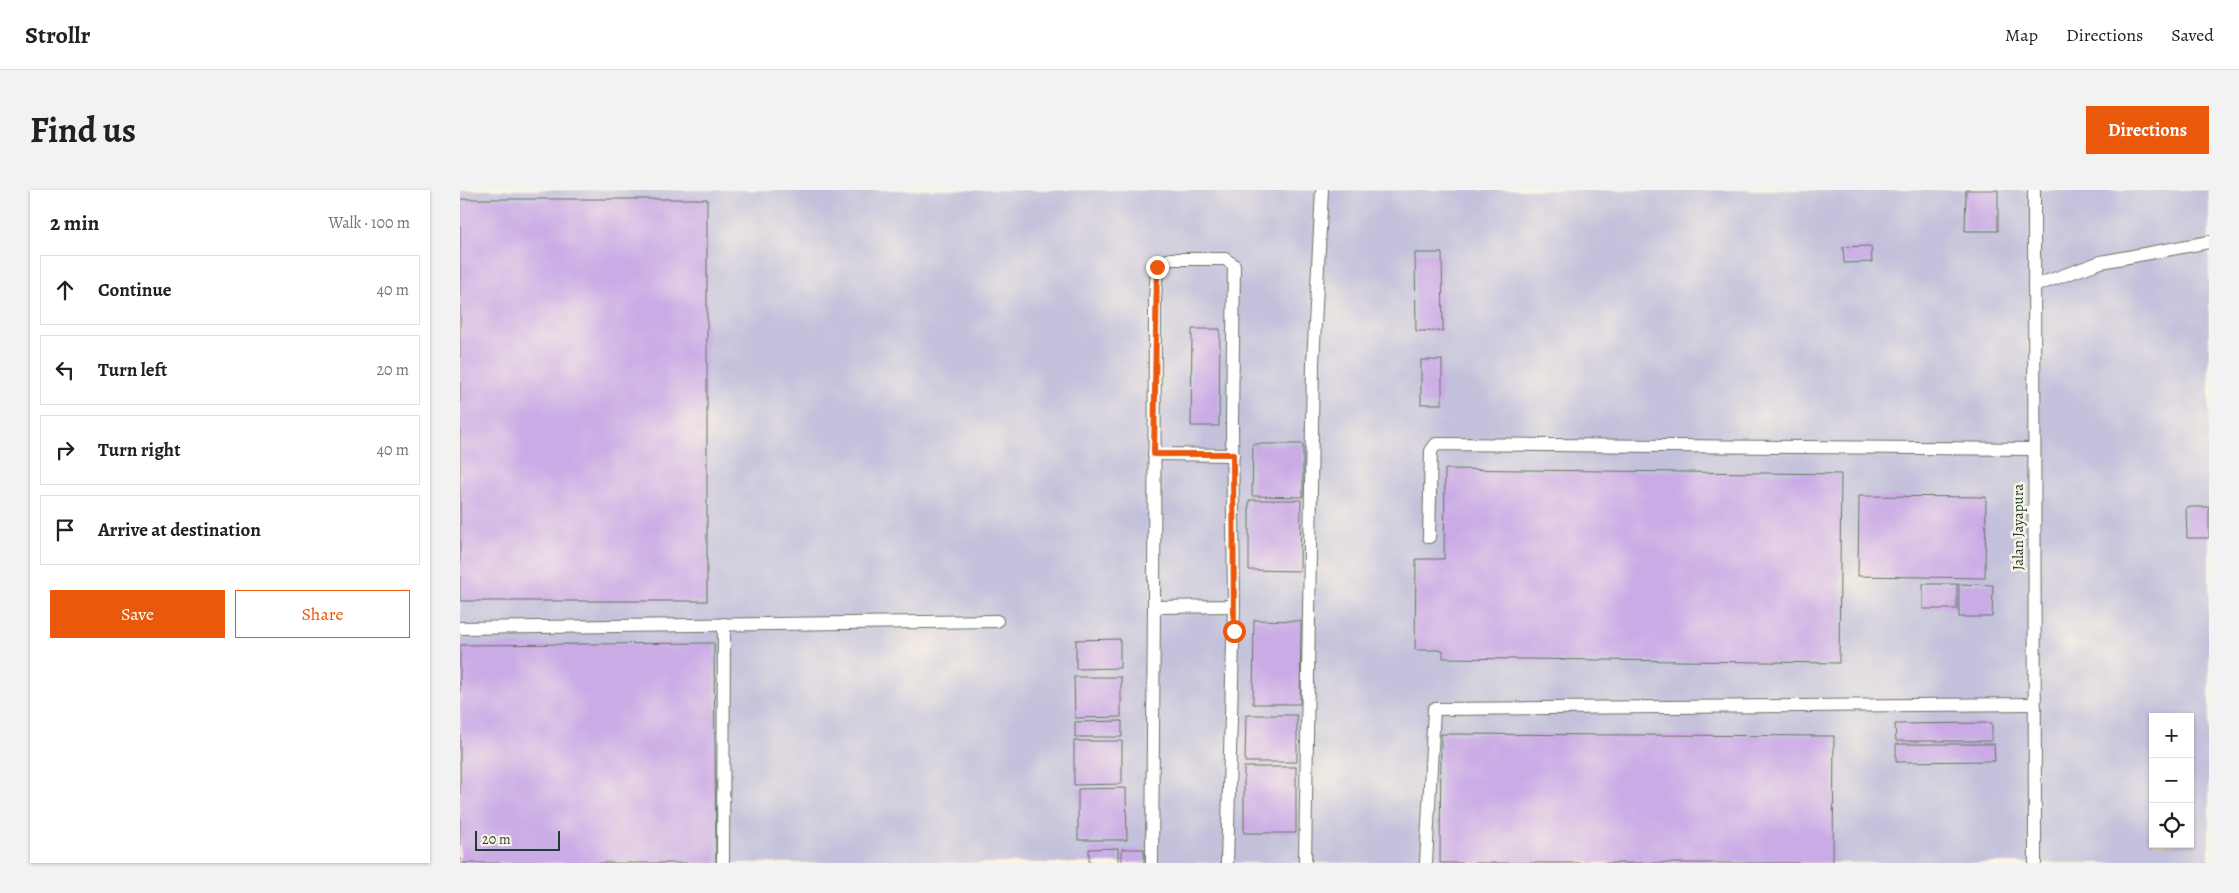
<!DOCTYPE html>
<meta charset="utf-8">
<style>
body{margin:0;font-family:Alegreya,serif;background:#f2f2f2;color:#202124}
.controls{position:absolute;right:15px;bottom:15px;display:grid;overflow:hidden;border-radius:0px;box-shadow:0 1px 4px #0004}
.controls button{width:45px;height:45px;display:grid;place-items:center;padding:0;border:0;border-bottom:1px solid #e0e0e0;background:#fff;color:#202124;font:25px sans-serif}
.scale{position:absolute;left:15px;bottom:12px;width:85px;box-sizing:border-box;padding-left:5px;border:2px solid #1f3d34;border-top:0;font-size:14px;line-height:18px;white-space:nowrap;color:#1f3d34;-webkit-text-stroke:4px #fcf5e5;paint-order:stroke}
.stop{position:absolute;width:15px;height:15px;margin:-11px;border:4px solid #ea580c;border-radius:50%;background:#fff}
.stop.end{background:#ea580c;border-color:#fff;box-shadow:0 1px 5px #0008}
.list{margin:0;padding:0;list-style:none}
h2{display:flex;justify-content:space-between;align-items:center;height:65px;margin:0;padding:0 20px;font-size:21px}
h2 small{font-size:16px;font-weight:400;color:#757577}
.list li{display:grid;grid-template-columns:32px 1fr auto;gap:15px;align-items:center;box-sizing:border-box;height:70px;margin:0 10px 10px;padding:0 10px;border:1px solid #e0e0e0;border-radius:0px}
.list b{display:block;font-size:19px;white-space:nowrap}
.list em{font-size:16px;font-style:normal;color:#757577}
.actions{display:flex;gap:10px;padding:15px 20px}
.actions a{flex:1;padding:11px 0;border:1px solid #ea580c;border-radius:0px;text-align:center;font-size:18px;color:#ea580c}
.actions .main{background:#ea580c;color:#fff}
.icon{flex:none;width:28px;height:28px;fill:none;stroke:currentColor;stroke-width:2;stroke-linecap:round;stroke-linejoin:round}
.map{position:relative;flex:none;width:1749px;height:673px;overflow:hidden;border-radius:0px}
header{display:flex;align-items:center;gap:30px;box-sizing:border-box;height:70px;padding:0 25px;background:#fff;border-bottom:1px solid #e0e0e0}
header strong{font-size:24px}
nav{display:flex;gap:28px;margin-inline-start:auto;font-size:18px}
.intro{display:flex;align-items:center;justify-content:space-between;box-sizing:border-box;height:120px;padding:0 30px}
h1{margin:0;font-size:35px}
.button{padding:12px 22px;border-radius:0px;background:#ea580c;color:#fff;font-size:18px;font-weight:700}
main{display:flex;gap:30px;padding:0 30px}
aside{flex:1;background:#fff;border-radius:0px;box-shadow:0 1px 4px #0004}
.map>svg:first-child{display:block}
.industrial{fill:#c3c1db;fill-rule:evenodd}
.building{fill:#caabe6}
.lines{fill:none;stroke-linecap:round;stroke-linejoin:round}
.service-casing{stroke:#677563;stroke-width:14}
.service{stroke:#fff;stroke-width:12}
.route{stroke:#ea580c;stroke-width:6}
.labels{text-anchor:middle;stroke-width:5;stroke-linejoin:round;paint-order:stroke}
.street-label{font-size:15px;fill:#1f3d34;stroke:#fcf5e5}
</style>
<header>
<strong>Strollr</strong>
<nav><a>Map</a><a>Directions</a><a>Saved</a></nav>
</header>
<div class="intro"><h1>Find us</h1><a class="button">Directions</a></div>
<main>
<aside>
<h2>2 min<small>Walk · 100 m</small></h2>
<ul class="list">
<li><svg class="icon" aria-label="ahead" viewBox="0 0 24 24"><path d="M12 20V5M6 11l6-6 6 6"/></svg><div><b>Continue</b></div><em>40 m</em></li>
<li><svg class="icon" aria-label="left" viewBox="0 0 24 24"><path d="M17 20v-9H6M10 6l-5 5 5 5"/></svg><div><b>Turn left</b></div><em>20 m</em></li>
<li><svg class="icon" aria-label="right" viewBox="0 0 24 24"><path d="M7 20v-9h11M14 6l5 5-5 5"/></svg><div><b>Turn right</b></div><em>40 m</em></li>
<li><svg class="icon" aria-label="arrive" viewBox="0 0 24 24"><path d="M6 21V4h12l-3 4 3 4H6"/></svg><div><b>Arrive at destination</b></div></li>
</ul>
<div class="actions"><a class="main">Save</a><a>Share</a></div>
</aside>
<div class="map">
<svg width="1749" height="673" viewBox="0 0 1749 673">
<rect width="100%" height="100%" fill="#fcf5e5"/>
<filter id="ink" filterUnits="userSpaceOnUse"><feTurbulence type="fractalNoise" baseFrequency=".02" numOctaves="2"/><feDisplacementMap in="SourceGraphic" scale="10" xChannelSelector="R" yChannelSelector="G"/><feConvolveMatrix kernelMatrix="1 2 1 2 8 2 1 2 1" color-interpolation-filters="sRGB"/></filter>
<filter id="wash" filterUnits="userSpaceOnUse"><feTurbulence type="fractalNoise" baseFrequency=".0096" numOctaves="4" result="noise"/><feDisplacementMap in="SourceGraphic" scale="20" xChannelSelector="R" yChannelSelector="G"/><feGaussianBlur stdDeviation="1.12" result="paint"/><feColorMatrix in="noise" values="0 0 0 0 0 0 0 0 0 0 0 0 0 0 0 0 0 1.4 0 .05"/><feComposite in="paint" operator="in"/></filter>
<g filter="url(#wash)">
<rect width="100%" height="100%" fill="#eedcb9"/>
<path class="industrial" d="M0 0H1749V673H0ZM1693 527H1730V654H1693Z"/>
<g id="blocks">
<g class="building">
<path d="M1506 0H1538V41H1505Z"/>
<rect x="0" y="9" width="247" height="402"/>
<path d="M1411 56 1412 72 1384 73 1383 57Z"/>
<path d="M955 63H982L983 141H956Z"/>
<path d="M732 139H760L759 236H731Z"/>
<rect x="961" y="170" width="21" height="44"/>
<path d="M793 254H843V307L792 306Z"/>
<path d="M985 279 1381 284 1379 473 983 468V460H955L956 369H984Z"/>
<path d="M1399 306 1526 307 1525 388 1398 386Z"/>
<path d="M789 310H841L840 381 789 380Z"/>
<path d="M1726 317H1749V348H1727Z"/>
<rect x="1463" y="394" width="34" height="25"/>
<path d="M1499 394 1533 395 1532 427H1499Z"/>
<path d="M794 430 841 431 840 514H793Z"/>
<path d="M660 449V478L616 479V450Z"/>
<path d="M254 453 256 673H0V455Z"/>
<path d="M614 487H661V527L615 528Z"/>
<path d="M786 525H837V572H785Z"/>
<path d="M662 531V547H615V532Z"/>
<path d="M1532 533V551H1436L1435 534Z"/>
<path d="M981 544 1374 546 1373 673H980Z"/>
<path d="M614 551H662V594L614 595Z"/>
<path d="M1436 554H1534L1535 571 1436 572Z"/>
<rect x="784" y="577" width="52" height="66"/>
<path d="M666 598 667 650H618V599Z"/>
<path d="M658 658V673H629V659Z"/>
<rect x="662" y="659" width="22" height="14"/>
</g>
</g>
</g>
<g filter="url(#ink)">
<use href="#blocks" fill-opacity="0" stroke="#677563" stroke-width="1"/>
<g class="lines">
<g class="service-casing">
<g id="service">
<path d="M1574 0 1575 673"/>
<path d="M711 69H765L774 75 772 232 774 416 694 417 695 110 697 77 699 73Z"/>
<path d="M1574 96 1641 72 1749 52"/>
<path d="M694 264 773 265"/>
<path d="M969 347 971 261 976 254 1574 259"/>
<path d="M0 438 537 431"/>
<path d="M263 673 264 434"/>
<path d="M692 673 694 417"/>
<path d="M767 673 774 416"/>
<path d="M845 673 853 173 862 0"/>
<path d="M966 673 974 519 1574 514"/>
</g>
</g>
<use href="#service" class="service"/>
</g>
</g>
<g class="lines" filter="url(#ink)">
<path class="route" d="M697 77 694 264H773L774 441"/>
</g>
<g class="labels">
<g class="street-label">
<text transform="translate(1558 337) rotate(-90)" y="5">Jalan Jayapura</text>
</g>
</g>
</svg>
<div class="controls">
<button>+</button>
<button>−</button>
<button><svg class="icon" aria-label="locate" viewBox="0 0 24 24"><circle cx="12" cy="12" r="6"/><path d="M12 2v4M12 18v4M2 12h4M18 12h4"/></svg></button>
</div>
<div class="scale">20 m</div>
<div class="stop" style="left:774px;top:441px"></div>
<div class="stop end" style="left:697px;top:77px"></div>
</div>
</main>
